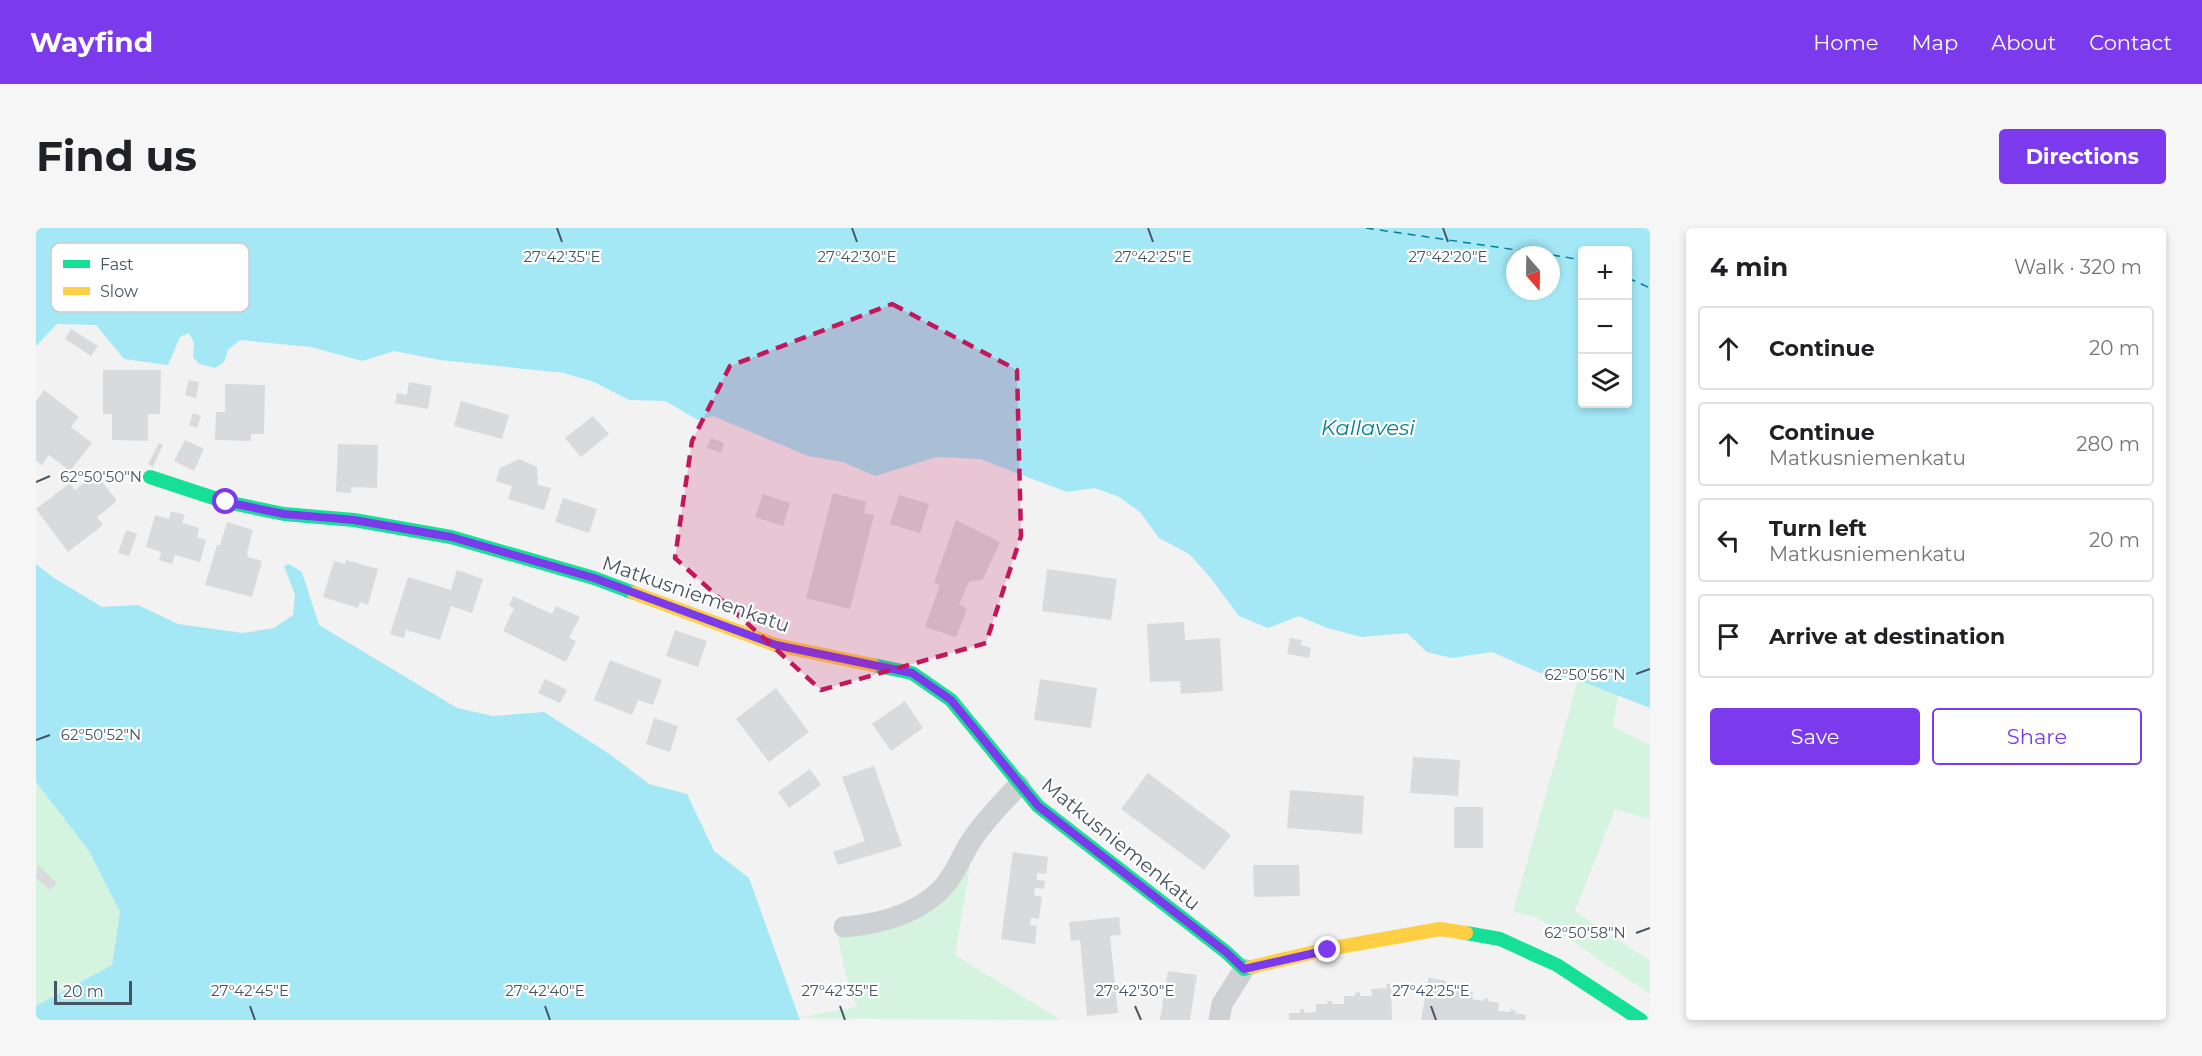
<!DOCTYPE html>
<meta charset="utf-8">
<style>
body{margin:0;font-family:Montserrat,sans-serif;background:#f6f6f6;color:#202124}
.controls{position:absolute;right:18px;top:18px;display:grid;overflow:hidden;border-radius:6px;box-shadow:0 3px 9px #0003}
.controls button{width:54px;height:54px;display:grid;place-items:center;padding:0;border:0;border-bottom:2px solid #e0e0e0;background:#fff;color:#202124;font:30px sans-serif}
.compass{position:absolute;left:1470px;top:18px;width:54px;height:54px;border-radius:50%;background:#fff;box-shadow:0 3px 9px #0003;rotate:160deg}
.scale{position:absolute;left:18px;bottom:15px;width:78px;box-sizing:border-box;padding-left:6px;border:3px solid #465561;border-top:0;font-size:16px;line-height:21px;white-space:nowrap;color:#465561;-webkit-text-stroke:4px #fff;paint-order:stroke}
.stop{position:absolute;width:18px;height:18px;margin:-14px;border:4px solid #7c3aed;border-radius:50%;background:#fff}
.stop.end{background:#7c3aed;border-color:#fff;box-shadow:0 2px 6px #0008}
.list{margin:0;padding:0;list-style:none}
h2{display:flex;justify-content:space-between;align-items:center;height:78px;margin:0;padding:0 24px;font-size:26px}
h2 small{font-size:20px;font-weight:400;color:#757577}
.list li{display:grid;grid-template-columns:39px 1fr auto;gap:18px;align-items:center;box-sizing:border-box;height:84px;margin:0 12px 12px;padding:0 12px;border:2px solid #e0e0e0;border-radius:6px}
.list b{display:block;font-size:22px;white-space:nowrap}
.list p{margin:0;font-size:20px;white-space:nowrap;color:#757577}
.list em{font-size:20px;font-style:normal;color:#757577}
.actions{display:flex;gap:12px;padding:18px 24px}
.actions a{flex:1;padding:14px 0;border:2px solid #7c3aed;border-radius:6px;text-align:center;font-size:21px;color:#7c3aed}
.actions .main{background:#7c3aed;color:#fff}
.icon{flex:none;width:33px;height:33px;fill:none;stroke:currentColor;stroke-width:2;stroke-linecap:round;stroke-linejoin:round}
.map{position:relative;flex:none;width:1614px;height:792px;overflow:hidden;border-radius:6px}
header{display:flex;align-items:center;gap:36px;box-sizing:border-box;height:84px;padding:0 30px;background:#7c3aed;color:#fff}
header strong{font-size:28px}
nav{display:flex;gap:33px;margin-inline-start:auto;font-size:21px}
.intro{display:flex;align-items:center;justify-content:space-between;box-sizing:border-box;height:144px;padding:0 36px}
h1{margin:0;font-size:42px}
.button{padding:15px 27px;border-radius:6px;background:#7c3aed;color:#fff;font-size:21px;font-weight:700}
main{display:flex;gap:36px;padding:0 36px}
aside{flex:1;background:#fff;border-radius:6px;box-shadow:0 3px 9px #0003}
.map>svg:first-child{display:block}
.green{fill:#d4f4df}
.water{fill:#a4e8f6;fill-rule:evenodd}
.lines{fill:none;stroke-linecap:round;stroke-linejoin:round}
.ferry{stroke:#037f98;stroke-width:1.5;stroke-dasharray:8 6;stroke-linecap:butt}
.building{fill:#d9dadc}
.street{stroke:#cdd1d3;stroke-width:21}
.fast{stroke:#16e098;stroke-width:14}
.slow{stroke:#ffcf43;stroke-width:14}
.route{stroke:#7c3aed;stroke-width:8}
.marked{fill:#c2185b;fill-opacity:0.2;stroke:#c2185b;stroke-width:4.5;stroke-dasharray:12 8;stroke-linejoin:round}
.ticks{fill:none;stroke:#465561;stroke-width:2}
.labels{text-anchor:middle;stroke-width:4.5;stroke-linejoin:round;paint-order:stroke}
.street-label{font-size:20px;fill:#465561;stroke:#fff}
.water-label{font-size:21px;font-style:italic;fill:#037f98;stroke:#fff}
.key{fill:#fff;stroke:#c8ccd0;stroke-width:1.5}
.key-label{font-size:16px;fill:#465561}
.ticks-label{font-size:15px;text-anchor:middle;fill:#465561;stroke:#fff;stroke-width:4.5;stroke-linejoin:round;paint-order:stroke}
</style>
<header>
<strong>Wayfind</strong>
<nav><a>Home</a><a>Map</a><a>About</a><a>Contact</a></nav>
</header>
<div class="intro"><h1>Find us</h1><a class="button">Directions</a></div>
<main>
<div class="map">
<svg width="1614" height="792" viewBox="0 0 1614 792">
<rect width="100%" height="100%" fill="#f2f2f2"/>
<g class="green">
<path d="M1542 452 1582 465 1577 499 1614 517V591L1579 581 1539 683 1614 733V766L1502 690 1477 684Z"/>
<path d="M0 554 53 623 84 684 76 737 0 778Z"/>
<path d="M934 638 919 727 1025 792 761 790 821 779 809 745 802 708 894 684Z"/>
</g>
<g class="water">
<path d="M0 0H1614V480L1542 452 1504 445 1456 424 1416 430 1391 424 1371 405 1326 409 1291 400 1263 388 1232 400 1203 388 1174 349 1153 326 1123 310 1104 284 1083 269 1059 260 1031 264 944 231 901 229 839 248 807 234 772 228 677 188 662 192 629 173 593 172 558 154 528 145 404 132 358 123 326 133 275 119 204 112 192 122 188 134 179 140 163 136 157 129 158 115 153 105 144 109 132 137 88 131 60 97 21 96 0 118ZM1546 22H1592V176H1546ZM1479 27H1515V63H1479Z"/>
<path d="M0 336 18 350 66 379 102 377 142 396 207 405 238 400 257 387 259 366 248 338 253 336 266 344 283 397 421 480 457 488 508 484 575 527 613 556 651 566 678 623 713 650 764 792H0V778L76 737 84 684 53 623 0 554Z"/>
</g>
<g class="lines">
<g class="ferry">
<path d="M1330 0 1515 27"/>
<path d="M1516 27 1546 32"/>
<path d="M1592 50 1614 60"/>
</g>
</g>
<g class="building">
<path d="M35 101 62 118 55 128 29 111Z"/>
<path d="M67 142H125L124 186H112V213L76 212V186H67Z"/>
<path d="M153 152 163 154 160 170 149 167Z"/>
<path d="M373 154 396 158 392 181 359 175 361 165 371 167Z"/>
<path d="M189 156 229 157 228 206H215V213L179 212 180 184H189Z"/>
<path d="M8 162 43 189 35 199 56 215 34 243 13 227 6 237 0 233V173Z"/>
<path d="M425 173 473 187 466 211 418 198Z"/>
<path d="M157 185 165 188 161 200 153 197Z"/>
<path d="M557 188 573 206 545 229 529 210Z"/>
<path d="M675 210 688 215 685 225 671 220Z"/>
<path d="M149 212 168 221 158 243 138 233Z"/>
<path d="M123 215 127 217 117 239 112 236Z"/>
<path d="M302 216 342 217 341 260 315 259V265L300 264Z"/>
<path d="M483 231 501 239 502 257 515 260 508 282 472 271 476 258 460 253 464 240Z"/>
<path d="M60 246 81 273 61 289 67 297 32 324 0 281 34 255 39 262Z"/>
<path d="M797 265 830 274 828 285 838 287 814 381 770 370Z"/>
<path d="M727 266 754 275 747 298 719 289Z"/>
<path d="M863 267 893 276 884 305 854 296Z"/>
<path d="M527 270 561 281 553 305 519 294Z"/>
<path d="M135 283 149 287 146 295 163 300 161 309 170 312 164 334 139 327 136 336 123 332 125 324 110 319 119 287 133 291Z"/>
<path d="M920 292 964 314 947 351 933 354 923 376 931 381 920 409 889 399 904 357 898 355Z"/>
<path d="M191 294 217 302 211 325 212 329 226 333 216 369 169 357 181 317H184Z"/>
<path d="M90 302 101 306 93 328 82 325Z"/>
<path d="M310 332 342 341 332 377 324 374 322 380 287 369 298 333 309 336Z"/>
<path d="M1011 341 1081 351 1075 392 1006 383Z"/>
<path d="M421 342 447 351 436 385 415 378 404 412 370 402 368 410 354 406 372 349 415 362Z"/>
<path d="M477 368 516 386 520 378 544 389 533 410 540 413 530 434 467 403 478 380 473 378Z"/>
<path d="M1148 394 1149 412 1184 410 1187 463 1145 466 1144 453 1114 454 1111 396Z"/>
<path d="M639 402 671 413 662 439 630 428Z"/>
<path d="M1254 410 1266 412 1265 417 1275 420 1273 430 1251 426Z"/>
<path d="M574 432 626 452 617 477 602 472 596 487 558 472Z"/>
<path d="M509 451 531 462 524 475 502 465Z"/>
<path d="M1004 451 1061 460 1055 500 998 492Z"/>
<path d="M740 460 773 504 733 534 700 491Z"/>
<path d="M869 473 887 500 855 523 836 496Z"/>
<path d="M618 490 642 498 634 524 610 516Z"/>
<path d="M1377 529 1424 532 1422 568 1374 565Z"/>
<path d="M838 538 866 618 802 637 797 624 829 613 806 549Z"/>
<path d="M774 541 785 557 753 580 742 564Z"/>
<path d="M1112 545 1195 607 1168 642 1085 581Z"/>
<path d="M1254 562 1328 568 1326 606 1251 600Z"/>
<rect x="1418" y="579" width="29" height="41"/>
<path d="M977 624 1012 629 1010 646 1001 645V652L1009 653 1008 661 999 660 998 667 1006 669 1003 691 995 690 994 697 1001 698 999 716 965 711Z"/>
<path d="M2 637 21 655 14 662 0 650Z"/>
<path d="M1217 637H1263L1264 668 1218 669Z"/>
<path d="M1083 689 1085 707 1074 708 1082 785 1051 788 1044 712 1035 713 1033 694Z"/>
<path d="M1132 743 1161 747 1154 792H1124Z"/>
<path d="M1393 747 1394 750 1410 753 1409 761 1421 762 1422 758 1426 759 1425 763 1437 764 1436 771 1447 773 1448 770 1452 771V773L1463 775 1462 783 1474 784 1475 781 1479 782V785L1490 787 1489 792H1385Z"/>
<path d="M1350 756H1355L1356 792H1253V785H1264V781H1268V785L1280 784V776H1292L1291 773H1296V776H1308V768H1319V765L1324 764V768H1336L1335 761 1351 760Z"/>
</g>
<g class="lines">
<g class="street">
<path d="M808 699C844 696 884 686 909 657 920 644 926 627 935 613 948 593 967 574 983 557"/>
<path d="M1183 792 1186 776 1208 741"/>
</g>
<g class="fast">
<path d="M114 249 190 274 248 286 318 292 415 309 558 350 598 365"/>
<path d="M837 437 876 445 915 472 1002 578 1190 724 1208 741 1215 739"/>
<path d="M1430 705 1464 711 1521 737 1605 792"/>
</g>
<g class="slow">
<path d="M598 365 740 417 837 437"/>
<path d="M1215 739 1292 721 1404 701 1430 705"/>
</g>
</g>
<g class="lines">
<path class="route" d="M190 274 248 286 318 292 415 309 558 350 740 417 876 445 915 472 1002 578 1190 724 1208 741 1292 722"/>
</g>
<path class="marked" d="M856 76 981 142 985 308 950 415 785 462 639 330 656 213 694 138Z"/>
<path class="ticks" d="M521 0 526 14M816 0 821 14M1112 0 1117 14M1407 0 1412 14M0 254 14 248M1600 446 1614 441M0 512 14 507M1600 705 1614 700M214 778 219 792M509 778 514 792M804 778 809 792M1099 778 1105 792M1395 778 1400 792"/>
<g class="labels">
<g class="street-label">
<text transform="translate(660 366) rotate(19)" y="7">Matkusniemenkatu</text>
<text transform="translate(1085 616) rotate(39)" y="7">Matkusniemenkatu</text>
</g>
<g class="water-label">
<text x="1332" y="207">Kallavesi</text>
</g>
</g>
<rect x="15" y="15" width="198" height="69" rx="9" class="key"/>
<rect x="27" y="32" width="27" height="8" fill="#16e098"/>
<rect x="27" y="59" width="27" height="8" fill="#ffcf43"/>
<g class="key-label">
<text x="64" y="42">Fast</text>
<text x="64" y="69">Slow</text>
</g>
<g class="ticks-label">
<text x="1117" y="34">27°42'25"E</text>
<text x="526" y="34">27°42'35"E</text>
<text x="821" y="34">27°42'30"E</text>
<text x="1412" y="34">27°42'20"E</text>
<text x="65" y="254">62°50'50"N</text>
<text x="1549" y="452">62°50'56"N</text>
<text x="65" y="512">62°50'52"N</text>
<text x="1549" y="710">62°50'58"N</text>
<text x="214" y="768">27°42'45"E</text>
<text x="509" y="768">27°42'40"E</text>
<text x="804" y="768">27°42'35"E</text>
<text x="1099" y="768">27°42'30"E</text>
<text x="1395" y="768">27°42'25"E</text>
</g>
</svg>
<div class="controls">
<button>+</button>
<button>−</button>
<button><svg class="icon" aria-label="layers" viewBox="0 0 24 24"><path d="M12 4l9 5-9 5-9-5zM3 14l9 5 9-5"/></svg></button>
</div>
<svg class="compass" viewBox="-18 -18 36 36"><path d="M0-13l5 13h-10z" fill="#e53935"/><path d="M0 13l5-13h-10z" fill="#757577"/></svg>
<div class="scale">20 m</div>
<div class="stop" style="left:190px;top:274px"></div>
<div class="stop end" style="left:1292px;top:722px"></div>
</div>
<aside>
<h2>4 min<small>Walk · 320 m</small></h2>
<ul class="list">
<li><svg class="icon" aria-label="ahead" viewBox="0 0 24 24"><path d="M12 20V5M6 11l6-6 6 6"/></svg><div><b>Continue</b></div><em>20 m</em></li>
<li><svg class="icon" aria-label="ahead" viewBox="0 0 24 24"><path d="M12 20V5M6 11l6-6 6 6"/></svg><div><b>Continue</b><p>Matkusniemenkatu</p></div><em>280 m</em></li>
<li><svg class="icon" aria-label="left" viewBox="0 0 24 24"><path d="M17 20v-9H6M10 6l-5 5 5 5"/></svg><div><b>Turn left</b><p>Matkusniemenkatu</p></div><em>20 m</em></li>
<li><svg class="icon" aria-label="arrive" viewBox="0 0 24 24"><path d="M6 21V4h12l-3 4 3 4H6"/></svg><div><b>Arrive at destination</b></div></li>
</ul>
<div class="actions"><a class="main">Save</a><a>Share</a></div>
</aside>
</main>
